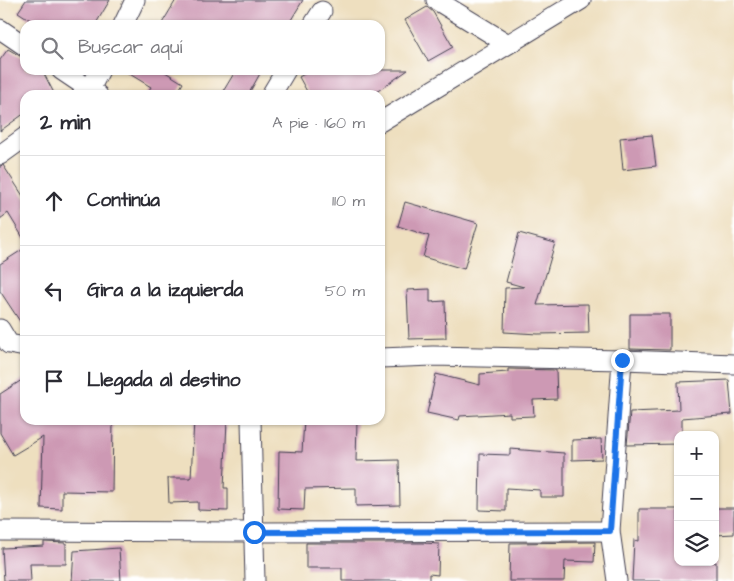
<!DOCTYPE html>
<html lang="es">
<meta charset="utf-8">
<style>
body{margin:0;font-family:"Architects Daughter",sans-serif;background:#f7f7f7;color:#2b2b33}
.controls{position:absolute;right:15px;bottom:15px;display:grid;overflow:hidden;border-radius:10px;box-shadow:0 1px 4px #0004}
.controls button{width:45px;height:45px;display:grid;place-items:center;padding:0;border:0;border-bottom:1px solid #e1e1e2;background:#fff;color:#2b2b33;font:25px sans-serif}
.stop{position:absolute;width:15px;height:15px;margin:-11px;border:4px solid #1a73e8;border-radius:50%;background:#fff}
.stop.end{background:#1a73e8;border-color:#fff;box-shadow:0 1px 5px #0008}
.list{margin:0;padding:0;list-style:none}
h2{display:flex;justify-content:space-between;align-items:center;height:65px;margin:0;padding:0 20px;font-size:21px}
h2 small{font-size:16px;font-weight:400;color:#7c7c81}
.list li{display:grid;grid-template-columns:32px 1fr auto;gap:15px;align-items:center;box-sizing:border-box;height:90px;padding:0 20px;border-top:1px solid #e1e1e2}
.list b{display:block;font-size:19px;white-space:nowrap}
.list em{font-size:16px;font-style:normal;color:#7c7c81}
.icon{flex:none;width:28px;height:28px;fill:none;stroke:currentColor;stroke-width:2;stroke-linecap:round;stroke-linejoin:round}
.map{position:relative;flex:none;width:734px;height:581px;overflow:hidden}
.search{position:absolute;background:#fff;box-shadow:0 1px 4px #0004;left:20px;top:20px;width:365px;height:55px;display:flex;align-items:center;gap:12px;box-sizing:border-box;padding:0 18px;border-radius:15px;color:#7c7c81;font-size:19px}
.panel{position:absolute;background:#fff;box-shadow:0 1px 4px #0004;left:20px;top:90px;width:365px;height:335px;border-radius:15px}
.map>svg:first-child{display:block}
.building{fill:#cd99b4}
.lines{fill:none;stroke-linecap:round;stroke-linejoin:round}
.minor-casing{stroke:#413e4f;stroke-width:21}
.minor{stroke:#fff;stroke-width:19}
.route{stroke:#1a73e8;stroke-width:6}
</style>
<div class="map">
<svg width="734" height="581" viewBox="0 0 734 581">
<rect width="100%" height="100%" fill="#fff"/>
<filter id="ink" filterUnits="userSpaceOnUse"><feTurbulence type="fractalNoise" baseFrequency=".02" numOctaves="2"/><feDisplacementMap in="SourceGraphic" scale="10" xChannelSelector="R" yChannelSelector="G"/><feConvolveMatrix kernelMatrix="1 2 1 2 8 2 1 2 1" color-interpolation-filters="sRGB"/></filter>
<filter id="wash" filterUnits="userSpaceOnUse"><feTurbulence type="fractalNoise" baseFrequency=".0096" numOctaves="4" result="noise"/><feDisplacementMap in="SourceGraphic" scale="20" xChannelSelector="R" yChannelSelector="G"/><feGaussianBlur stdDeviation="1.12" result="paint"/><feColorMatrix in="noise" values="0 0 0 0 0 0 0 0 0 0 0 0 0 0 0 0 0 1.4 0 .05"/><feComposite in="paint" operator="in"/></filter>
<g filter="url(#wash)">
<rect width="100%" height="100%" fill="#eedfbf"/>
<g id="blocks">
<g class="building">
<path d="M26 0H110L95 25H38L18 12Z"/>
<path d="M176 0H303L288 25H161Z"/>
<path d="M427 7 433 12 453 47 428 61 405 20Z"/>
<path d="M8 49 25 59V70H42L55 95H25V113L0 131V60Z"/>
<path d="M123 70H162L183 83 176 95H146L151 87Z"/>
<path d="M236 70H262L248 95H221Z"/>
<path d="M311 70H408L372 95H309L299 77Z"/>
<path d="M652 135 656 166 623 170 620 138Z"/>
<path d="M3 165 25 199V241L8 213 0 219V166Z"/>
<path d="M405 202 478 223 464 269 423 257 429 236 398 226Z"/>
<path d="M519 233 555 243 537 305 588 304 589 333 538 334 504 332 505 288 524 287 506 282Z"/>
<path d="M25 248V329L0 291V264Z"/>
<path d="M430 289V302L445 301 446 338 409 339 407 290Z"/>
<path d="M630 314H670V350L630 349Z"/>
<path d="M508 369 556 370 557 399 533 400 534 416 510 417V413L460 416 459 420 427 413 436 374 480 385V374L508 372Z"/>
<path d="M25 378V420H113L112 492 62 491V509L41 508 43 437 13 455 0 433V394Z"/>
<path d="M729 380 732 414 682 418V435H678V444L627 445 630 412 679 410 678 382Z"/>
<path d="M194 420H227L224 488H228V511L198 510V502L169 503 168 478H191Z"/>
<path d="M304 420H357L356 461 399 460 400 505 356 506V488L305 489 304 510 278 509 279 451 302 452Z"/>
<path d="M601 439 602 459 572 460V440Z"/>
<path d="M510 449 564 453V497H540V490L506 488V511L479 510 480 454 510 455Z"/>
<path d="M715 508H734V534L715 535Z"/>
<path d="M639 509H678V562H716V581H632L634 540 639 541Z"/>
<path d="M44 542 66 543V564H30L31 581H4L2 548 44 546Z"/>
<path d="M595 542 594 562 565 561 564 581H509L510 543Z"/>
<path d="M306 543H423L439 544 438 575 429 574V581H342V568H306Z"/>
<path d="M119 548 121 581H72L74 551Z"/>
</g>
</g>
</g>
<g filter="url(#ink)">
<use href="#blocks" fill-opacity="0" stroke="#413e4f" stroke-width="1"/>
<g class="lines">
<g class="minor-casing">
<g id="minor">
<path d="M436 0 508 44"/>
<path d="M123 25 135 0"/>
<path d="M313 25 322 11"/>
<path d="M0 29 25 46"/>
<path d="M61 70 98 95"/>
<path d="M82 95 90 89 100 70"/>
<path d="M271 95 286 70"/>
<path d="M380 122 581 0"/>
<path d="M0 155 25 137"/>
<path d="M0 329 9 344 25 347"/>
<path d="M380 358 433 356 622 360 734 364"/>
<path d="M251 420 255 581"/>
<path d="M0 531 254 532 610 531"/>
<path d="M617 581 610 531 622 360"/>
</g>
</g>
<use href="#minor" class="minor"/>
</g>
</g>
<g class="lines" filter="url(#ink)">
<path class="route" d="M254 532 610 531 622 360"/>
</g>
</svg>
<div class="controls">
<button>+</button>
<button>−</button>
<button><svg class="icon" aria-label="layers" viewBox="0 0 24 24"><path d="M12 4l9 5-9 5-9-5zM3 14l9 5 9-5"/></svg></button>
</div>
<div class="stop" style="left:254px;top:532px"></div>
<div class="stop end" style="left:622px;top:360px"></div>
<div class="search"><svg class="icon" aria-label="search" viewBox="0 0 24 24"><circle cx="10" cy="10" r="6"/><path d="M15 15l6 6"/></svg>Buscar aquí</div>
<section class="panel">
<h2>2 min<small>A pie · 160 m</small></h2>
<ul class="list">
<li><svg class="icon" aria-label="ahead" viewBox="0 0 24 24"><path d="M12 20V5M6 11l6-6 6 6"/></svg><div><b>Continúa</b></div><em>110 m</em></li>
<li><svg class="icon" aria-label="left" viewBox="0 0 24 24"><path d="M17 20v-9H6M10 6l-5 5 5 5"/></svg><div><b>Gira a la izquierda</b></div><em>50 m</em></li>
<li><svg class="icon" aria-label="arrive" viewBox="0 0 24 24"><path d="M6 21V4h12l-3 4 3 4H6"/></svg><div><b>Llegada al destino</b></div></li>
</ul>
</section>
</div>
